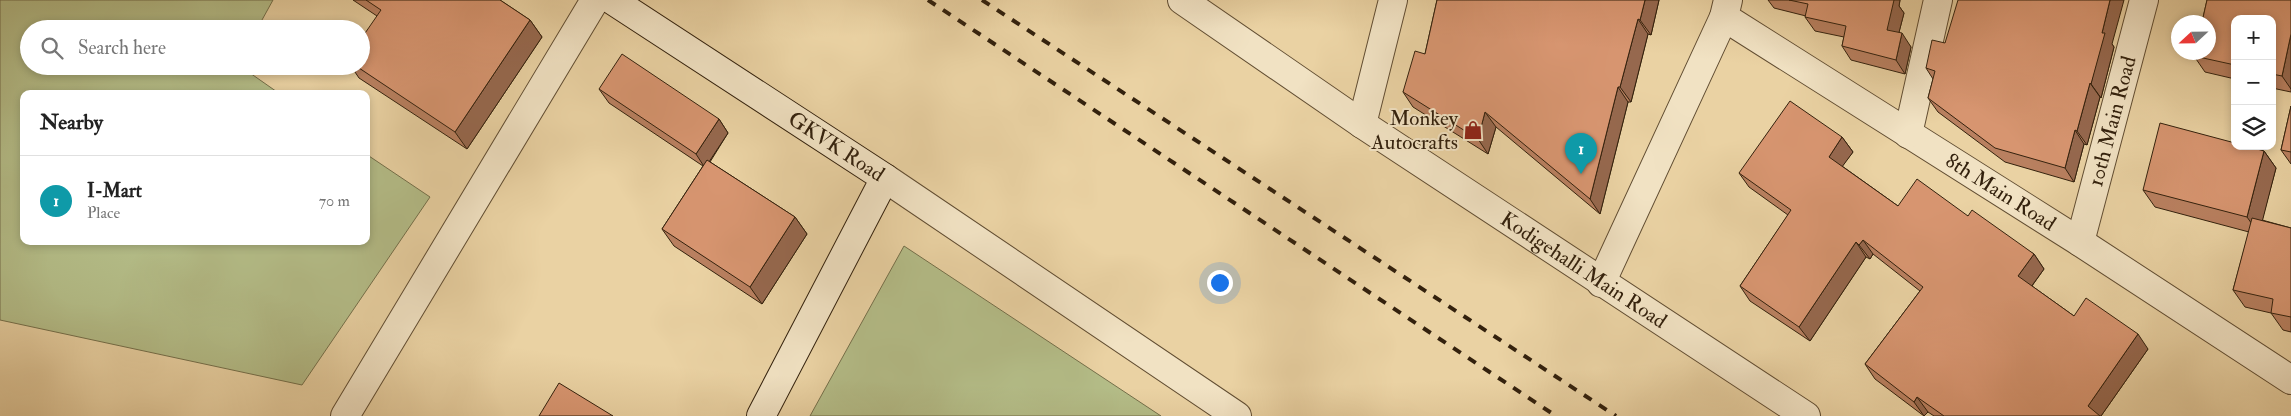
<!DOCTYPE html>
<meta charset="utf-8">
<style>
body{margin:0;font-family:"IM FELL Double Pica",serif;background:#f6f6f6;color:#222}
.controls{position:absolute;right:15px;top:15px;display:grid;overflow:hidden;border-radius:10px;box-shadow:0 2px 8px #0003}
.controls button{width:45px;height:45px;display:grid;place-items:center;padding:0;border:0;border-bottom:1px solid #e0e0e0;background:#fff;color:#222;font:25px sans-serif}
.compass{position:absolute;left:2171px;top:15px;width:45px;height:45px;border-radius:50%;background:#fff;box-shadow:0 2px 8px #0003;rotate:248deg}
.you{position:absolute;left:1219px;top:282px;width:18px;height:18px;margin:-12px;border:4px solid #fff;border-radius:50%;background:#1a73e8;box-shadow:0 0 0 8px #1a73e833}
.badge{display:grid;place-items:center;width:32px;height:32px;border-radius:50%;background:#7c3aed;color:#fff;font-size:16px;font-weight:700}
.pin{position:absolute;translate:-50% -41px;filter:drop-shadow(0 1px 2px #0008)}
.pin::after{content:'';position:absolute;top:26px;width:18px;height:15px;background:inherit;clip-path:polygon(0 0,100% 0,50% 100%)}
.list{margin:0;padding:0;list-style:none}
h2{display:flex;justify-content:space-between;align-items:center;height:65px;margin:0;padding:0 20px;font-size:21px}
h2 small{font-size:16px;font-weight:400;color:#767676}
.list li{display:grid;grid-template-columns:32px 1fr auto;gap:15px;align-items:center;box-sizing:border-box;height:90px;padding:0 20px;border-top:1px solid #e0e0e0}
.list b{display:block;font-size:19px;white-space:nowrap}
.list p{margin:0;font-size:16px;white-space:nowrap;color:#767676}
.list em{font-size:16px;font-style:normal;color:#767676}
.icon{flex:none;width:28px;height:28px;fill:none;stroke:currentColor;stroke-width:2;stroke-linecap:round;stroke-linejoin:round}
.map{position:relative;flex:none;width:2291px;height:416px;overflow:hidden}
.search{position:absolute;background:#fff;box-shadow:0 2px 8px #0003;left:20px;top:20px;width:350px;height:55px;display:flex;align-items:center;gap:12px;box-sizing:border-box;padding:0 18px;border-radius:28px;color:#767676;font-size:19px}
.panel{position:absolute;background:#fff;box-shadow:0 2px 8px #0003;left:20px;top:90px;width:350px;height:155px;border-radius:10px}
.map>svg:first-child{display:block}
.green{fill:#b4bd88;stroke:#746f4a}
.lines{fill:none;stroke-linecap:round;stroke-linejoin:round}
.minor-casing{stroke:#614d32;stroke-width:30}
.tertiary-casing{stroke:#614d32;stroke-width:30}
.secondary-casing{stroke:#33210d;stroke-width:30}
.minor{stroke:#f1e2c3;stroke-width:28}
.tertiary{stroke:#f1e2c3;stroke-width:28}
.secondary{stroke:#f1e2c3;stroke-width:28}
.rail{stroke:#33210d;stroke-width:4;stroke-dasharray:9 9;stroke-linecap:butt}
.wall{fill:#b98060;stroke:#33210d}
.shaded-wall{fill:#96684e;stroke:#33210d}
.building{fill:#d79570;stroke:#33210d}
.labels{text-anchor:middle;stroke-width:4;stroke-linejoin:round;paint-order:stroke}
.poi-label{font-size:21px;fill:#33210d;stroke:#f1e2c3;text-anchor:end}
.street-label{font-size:21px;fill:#33210d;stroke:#f1e2c3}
</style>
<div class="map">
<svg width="2291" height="416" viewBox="0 0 2291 416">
<rect width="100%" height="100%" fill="#ead2a3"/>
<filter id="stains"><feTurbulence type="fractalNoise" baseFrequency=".004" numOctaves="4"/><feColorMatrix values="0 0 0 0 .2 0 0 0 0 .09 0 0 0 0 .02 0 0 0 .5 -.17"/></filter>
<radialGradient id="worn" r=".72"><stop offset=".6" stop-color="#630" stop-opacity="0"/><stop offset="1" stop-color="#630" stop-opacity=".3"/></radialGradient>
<g class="green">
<path d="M0 0H273L257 29H29V66H240L280 94H24V241H366V154L430 197 302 385 0 320Z"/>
<path d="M904 246 1161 416H810Z"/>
</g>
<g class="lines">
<g class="minor-casing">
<g id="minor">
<path id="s1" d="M1728 0 1724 17 2080 242 2291 380"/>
<path d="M1908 134 1938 0"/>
<path id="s2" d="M2080 242 2144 0"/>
<path d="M1601 283 1724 17"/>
<path d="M345 416 595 0"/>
</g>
</g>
<g class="tertiary-casing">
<g id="tertiary">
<path id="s3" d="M1182 0 1362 124 1806 416"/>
<path d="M1362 124 1393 0"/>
<path d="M885 178 1237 416"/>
</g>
</g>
<g class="secondary-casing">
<g id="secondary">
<path id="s4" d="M612 0 885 178 761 416"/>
</g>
</g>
<use href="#minor" class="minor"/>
<use href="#tertiary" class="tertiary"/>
<use href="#secondary" class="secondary"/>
<g class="rail">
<path d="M928 0 1556 416"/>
<path d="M982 0 1616 416"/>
</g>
</g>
<g class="wall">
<path d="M353 0H500L530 20 542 37 467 149 359 78 351 66H361L377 16Z"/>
<path d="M1437 0H1659L1651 35 1648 34 1631 102H1628L1600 214 1496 127 1488 154 1413 107 1403 92 1425 54Z"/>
<path d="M1768 0H1900L1899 6 1904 13 1899 32 1911 47 1905 74 1851 60 1842 46 1844 37 1815 31 1805 17 1806 16 1774 8Z"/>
<path d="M2207 0H2291V92L2272 88V19H2235V79L2205 72 2194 56 2195 52H2208V22H2202Z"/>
<path d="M1945 43 2112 44 2114 47 2101 98 2100 97 2087 145 2084 144 2074 182 2005 162 1938 112 1928 98 1933 79 1926 68Z"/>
<path d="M599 89 719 119 728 133 710 162 795 217 807 234 762 304 674 246 662 229 703 166 609 103Z"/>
<path d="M2291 106V164L2281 150Z"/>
<path d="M1842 137 1853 152 1842 166 1898 206 1968 216 2034 254 2044 269 2032 286 2074 316 2148 349 2101 416H1934L1928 412 1924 416 1875 379 1865 364 1920 291 1873 254 1870 259 1866 257 1810 341 1750 301 1740 286 1788 215 1749 187 1739 173Z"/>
<path d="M2264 151 2276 168 2262 220 2291 228V332L2283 330 2271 313 2245 307 2233 290 2249 232 2155 207 2143 190Z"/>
</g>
<g class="shaded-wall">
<path d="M1645 0H1659L1651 35 1640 20Z"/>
<path d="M1889 0H1900L1899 6 1904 13 1896 44 1887 30Z"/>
<path d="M2110 0H2124L2112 44 2114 47 2101 98 2091 84 2102 33Z"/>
<path d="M1638 19 1648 34 1631 102 1620 87Z"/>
<path d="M530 20 542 37 467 149 455 132Z"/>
<path d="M1902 33 1911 47 1905 74 1896 60Z"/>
<path d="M2291 34V89L2282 76Z"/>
<path d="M2090 83 2100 97 2087 145 2077 131Z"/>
<path d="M1618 87 1628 102 1600 214 1590 199Z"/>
<path d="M1485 112 1496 127 1488 154 1478 139Z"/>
<path d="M719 119 728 133 705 168 696 154Z"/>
<path d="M2075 130 2084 144 2074 182 2065 168Z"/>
<path d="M1842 137 1853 152 1839 171 1829 157Z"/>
<path d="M2264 151 2276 168 2259 234 2247 217Z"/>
<path d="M795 217 807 234 762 304 750 287Z"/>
<path d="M1863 240 1873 254 1870 259 1859 245Z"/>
<path d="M1856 242 1866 257 1810 341 1799 327Z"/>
<path d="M2034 254 2044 269 2028 291 2018 276Z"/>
<path d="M2138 334 2148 349 2101 416H2095L2088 406Z"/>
<path d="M1917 397 1928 412 1924 416 1914 402Z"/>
</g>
<g class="building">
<path d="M366 0H500L530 20 455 132 356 66H361V39L381 10Z"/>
<path d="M1437 0H1645L1640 20 1638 19 1620 87H1618L1590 199 1485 112 1478 139 1403 92 1415 51 1425 54Z"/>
<path d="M1789 0H1894L1887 30 1902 33 1896 60 1842 46 1846 26 1805 17 1808 4Z"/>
<path d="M1958 0H2110L2102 33H2105L2091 84 2090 83 2077 131 2075 130 2065 168 1995 148 1928 98 1935 71 1926 68 1932 40 1945 43Z"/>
<path d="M2207 0H2291V34L2282 76 2272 74V19H2235V65L2194 56 2195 52H2208V22H2202Z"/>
<path d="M622 54 719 119 696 154 599 89Z"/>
<path d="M1790 101 1842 137 1829 157 1898 206 1917 179 1968 216 1972 210 2034 254 2018 276 2074 316 2086 298 2138 334 2088 406 2100 416H1944L1917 397 1914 402 1865 364 1923 287 1863 240 1859 245 1856 242 1799 327 1740 286 1791 210 1739 173Z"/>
<path d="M2291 106V152L2281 150Z"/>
<path d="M2160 123 2235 143V146H2247L2264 151 2247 217 2143 190Z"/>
<path d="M707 160 795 217 750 287 662 229Z"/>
<path d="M2252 218 2291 228V317L2271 313 2273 299 2233 290Z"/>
<path d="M559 383 613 416H539Z"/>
</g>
<defs>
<g id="shop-bare" transform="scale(1.5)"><path d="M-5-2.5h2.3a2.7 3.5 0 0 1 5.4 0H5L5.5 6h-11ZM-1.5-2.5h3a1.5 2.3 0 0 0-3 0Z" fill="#8f2418" stroke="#f1e2c3" stroke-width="2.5" paint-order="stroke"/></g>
</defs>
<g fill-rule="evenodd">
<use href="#shop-bare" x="1473" y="130"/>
</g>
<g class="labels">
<g class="poi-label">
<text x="1458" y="125">Monkey<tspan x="1458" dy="24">Autocrafts</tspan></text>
</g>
<g class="street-label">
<text dy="7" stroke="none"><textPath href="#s2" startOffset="125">10th Main Road</textPath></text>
<text dy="7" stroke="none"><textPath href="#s4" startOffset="268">GKVK Road</textPath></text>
<text dy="7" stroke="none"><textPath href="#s1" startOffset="345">8th Main Road</textPath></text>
<text dy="7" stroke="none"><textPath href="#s3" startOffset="484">Kodigehalli Main Road</textPath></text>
</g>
</g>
<rect width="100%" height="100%" filter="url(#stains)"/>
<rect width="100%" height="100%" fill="url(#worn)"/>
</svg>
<div class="controls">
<button>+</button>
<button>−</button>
<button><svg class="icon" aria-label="layers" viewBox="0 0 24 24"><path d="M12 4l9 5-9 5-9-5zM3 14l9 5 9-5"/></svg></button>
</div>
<svg class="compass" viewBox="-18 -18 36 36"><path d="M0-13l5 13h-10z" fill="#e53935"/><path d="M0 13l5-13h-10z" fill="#767676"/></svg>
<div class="you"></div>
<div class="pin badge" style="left:1581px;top:174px;background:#0f9aa8">1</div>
<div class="search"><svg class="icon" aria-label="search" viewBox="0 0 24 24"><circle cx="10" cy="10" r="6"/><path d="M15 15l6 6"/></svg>Search here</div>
<section class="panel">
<h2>Nearby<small></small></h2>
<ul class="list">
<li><span class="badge" style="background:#0f9aa8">1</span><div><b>I-Mart</b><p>Place</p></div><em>70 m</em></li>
</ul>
</section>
</div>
